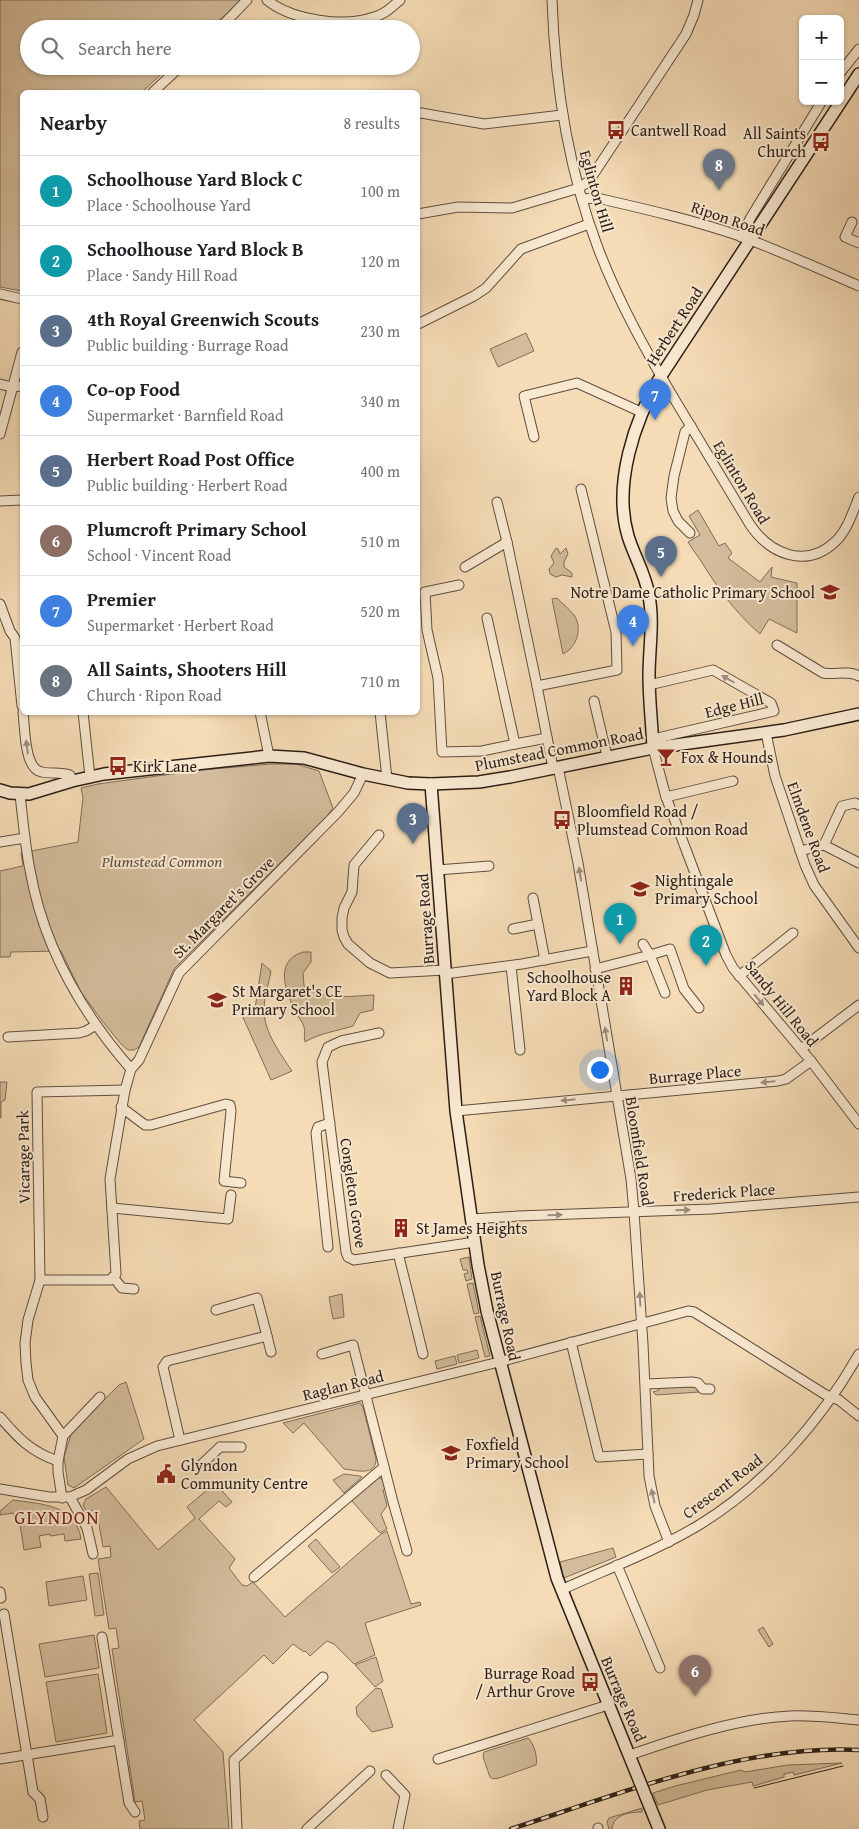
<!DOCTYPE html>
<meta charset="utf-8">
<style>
body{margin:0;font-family:"Gentium Book Plus",serif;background:#f6f6f6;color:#202124}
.controls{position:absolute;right:15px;top:15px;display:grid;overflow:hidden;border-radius:8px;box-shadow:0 1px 4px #0004}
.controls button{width:45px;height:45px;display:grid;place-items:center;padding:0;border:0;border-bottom:1px solid #e0e0e0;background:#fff;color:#202124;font:25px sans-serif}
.you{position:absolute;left:599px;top:1069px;width:18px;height:18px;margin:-12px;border:4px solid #fff;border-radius:50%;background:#1a73e8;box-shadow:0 0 0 8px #1a73e833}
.badge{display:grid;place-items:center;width:32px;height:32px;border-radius:50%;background:#d93025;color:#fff;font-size:16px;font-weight:700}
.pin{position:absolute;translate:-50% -41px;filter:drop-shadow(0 1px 2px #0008)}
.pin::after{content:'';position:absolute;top:26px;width:18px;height:15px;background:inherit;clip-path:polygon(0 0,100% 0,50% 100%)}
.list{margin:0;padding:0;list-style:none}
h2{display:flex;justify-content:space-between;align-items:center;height:65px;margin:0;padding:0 20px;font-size:21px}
h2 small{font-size:16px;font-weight:400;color:#757577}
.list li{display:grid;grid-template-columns:32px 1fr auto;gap:15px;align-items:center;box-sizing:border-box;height:70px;padding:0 20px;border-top:1px solid #e0e0e0}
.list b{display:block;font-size:19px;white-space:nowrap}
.list p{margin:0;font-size:16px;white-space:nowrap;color:#757577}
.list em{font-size:16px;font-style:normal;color:#757577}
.icon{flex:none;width:28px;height:28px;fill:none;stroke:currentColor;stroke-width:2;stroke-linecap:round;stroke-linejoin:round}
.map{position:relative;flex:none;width:859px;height:1829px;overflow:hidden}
.search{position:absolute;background:#fff;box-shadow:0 1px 4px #0004;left:20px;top:20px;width:400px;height:55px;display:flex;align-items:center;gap:12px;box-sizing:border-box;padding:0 18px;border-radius:28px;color:#757577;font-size:19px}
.panel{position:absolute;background:#fff;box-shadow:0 1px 4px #0004;left:20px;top:90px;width:400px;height:625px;border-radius:8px}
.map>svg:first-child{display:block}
.green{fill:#d3bc9b;stroke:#806d59}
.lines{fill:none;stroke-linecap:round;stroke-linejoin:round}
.street-casing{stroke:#5f4e3f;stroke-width:11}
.secondary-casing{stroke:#2d1e17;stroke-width:14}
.street{stroke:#f8e8d0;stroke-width:9}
.secondary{stroke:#f8e8d0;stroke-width:11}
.tram{stroke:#2d1e17;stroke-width:1}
.rail-casing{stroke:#2d1e17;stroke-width:4.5}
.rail{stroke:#f8e8d0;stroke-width:2.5;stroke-dasharray:8;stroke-linecap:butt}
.secondary-bridge-casing{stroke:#2d1e17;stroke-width:14;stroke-linecap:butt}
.secondary-bridge{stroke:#f8e8d0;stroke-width:11}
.oneway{fill:#9d8d7d}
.labels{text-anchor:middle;stroke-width:4;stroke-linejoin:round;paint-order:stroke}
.poi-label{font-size:16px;fill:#2d1e17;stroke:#f8e8d0;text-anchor:start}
.street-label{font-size:16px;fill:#2d1e17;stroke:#f8e8d0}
.park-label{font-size:16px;font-style:italic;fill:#5f4d3f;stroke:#f8e8d0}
.quarter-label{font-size:19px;letter-spacing:1px;fill:#7a1f14;stroke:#f8e8d0}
</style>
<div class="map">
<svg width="859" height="1829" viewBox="0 0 859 1829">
<rect width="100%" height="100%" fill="#f5dcb6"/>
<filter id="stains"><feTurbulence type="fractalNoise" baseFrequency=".004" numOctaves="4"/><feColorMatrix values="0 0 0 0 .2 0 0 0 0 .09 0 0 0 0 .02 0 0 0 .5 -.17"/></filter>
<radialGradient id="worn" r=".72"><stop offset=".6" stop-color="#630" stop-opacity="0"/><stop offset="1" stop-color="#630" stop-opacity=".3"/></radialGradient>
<g class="green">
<path d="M0 0H241L210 29H29V66H170L142 92H22V291L0 287Z"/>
<path d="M526 333 534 351 498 367 490 349Z"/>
<path d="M698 510 719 546 725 543 732 553 728 558 760 582 772 567 771 577 797 583V633L769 619 760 634C735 612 718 589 701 561 697 555 692 549 688 542L700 535 689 516Z"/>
<path d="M556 548 558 549 560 554 566 548 568 554 564 562V567L572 573V577L562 575 556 577 550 574 549 569 554 563 551 556Z"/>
<path d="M557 598C562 603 569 609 574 615 583 628 577 647 563 654L552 599Z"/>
<path d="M271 764H296L319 771 333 808 327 816 174 969 139 1047 134 1050H128L121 1044 103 1022 81 992 61 951 11 952 10 957H0V871L23 866 21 853 78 842 83 798 81 788 98 784 201 770Z"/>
<path d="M303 952H311V962L303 973 304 986C323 1001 352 996 374 995L373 1010 360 1013 353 1026C337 1031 320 1033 305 1042 303 1036 306 1032 304 1027 303 1022 298 1017 296 1013 286 993 273 961 303 952Z"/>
<path d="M262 963 271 971C269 983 264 997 264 1010 264 1032 280 1053 292 1071L271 1080 242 1015H254Z"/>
<path d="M0 1082H7L5 1100 1 1102V1118H0Z"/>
<path d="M469 1257 472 1279 466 1281 464 1274 468 1273 467 1270H463L460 1259Z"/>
<path d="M473 1283 479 1313 474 1314 467 1284Z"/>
<path d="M342 1294 344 1317 333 1319 329 1297Z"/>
<path d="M480 1316 490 1356 485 1357 475 1317Z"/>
<path d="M477 1350 479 1358 459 1363 457 1355Z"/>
<path d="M455 1356 457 1364 437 1369 435 1361Z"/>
<path d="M126 1382 144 1439 74 1488 68 1485 64 1457 72 1431 119 1385Z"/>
<path d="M695 1386 699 1392 656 1395 653 1392 659 1390V1388Z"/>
<path d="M360 1403 363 1407 376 1459C376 1477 355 1470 344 1469L304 1423 293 1433 283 1423Z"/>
<path d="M344 1474 360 1476 362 1477 344 1493 333 1480Z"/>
<path d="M376 1478H380L384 1481 385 1489 383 1490 387 1506 381 1514 387 1529 380 1533 351 1500Z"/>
<path d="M215 1483 232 1502 226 1507 219 1501 199 1519 235 1559 229 1568 242 1585 247 1586 253 1582 285 1617 381 1534 387 1531 411 1604 420 1602 421 1605 365 1623 375 1655 354 1664 334 1644 327 1641 310 1656 305 1651 304 1652 293 1644 273 1664 264 1655 194 1720 223 1752 229 1829H140L139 1821 145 1820 142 1801 135 1802 112 1649 119 1648 116 1628 109 1629 98 1559 111 1557 110 1546 103 1547 98 1519 93 1510 87 1513 83 1505 86 1499 106 1487 158 1550 195 1518 187 1507Z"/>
<path d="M13 1500C40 1504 76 1504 81 1539L65 1541 64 1534 50 1536V1534L39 1536 41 1547 24 1550 19 1518H15L13 1513 0 1515V1511Z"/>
<path d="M316 1539 340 1567 332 1573 308 1546Z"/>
<path d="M613 1548 616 1557 564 1578 560 1562Z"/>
<path d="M98 1573 104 1615 95 1616 89 1574Z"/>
<path d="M83 1576 87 1600 49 1606 46 1582Z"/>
<path d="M763 1627 773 1644 769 1647 758 1630Z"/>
<path d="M94 1635 99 1668 45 1677 39 1644Z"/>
<path d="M376 1657 383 1681 375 1687 355 1665Z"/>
<path d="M98 1674 107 1733 56 1742 46 1682Z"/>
<path d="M376 1688 381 1689 393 1727 372 1732 357 1715 356 1707Z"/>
<path d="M528 1738C534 1743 538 1758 536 1765L499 1778 493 1779 490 1777 483 1757 484 1752Z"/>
<path d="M842 1763 794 1775 793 1772 784 1774V1777L753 1786 752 1782 707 1790 658 1805 653 1793 675 1786 741 1770 745 1772 788 1765Z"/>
<path d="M642 1808V1812C631 1812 613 1814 612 1829H609L607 1822 609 1818Z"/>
</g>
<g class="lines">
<g class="street-casing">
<g id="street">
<path d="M267 0C291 20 345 28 374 17 385 14 392 7 400 0"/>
<path d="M552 0C555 85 568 169 598 248 618 301 646 351 675 400 700 441 724 482 749 523 769 554 806 570 836 541 848 529 853 511 859 497"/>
<path d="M219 29 247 0"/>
<path d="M840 73 859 49"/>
<path d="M153 92 181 66"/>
<path d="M418 114 421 113 484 124 562 115"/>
<path d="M582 199 597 198C645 209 693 220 740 236 780 251 820 269 859 286"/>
<path d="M418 214 458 207 512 208 579 188 589 181 686 34 694 15 698 0"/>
<path d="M852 222 845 237 859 243"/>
<path d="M741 237 751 217 822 101"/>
<path d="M0 294 22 299"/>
<path d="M418 324 474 296 486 288 521 249 589 224"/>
<path d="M0 384 12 387 22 386"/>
<path d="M0 434 22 352"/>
<path d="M534 437 524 396 577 383 641 412"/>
<path d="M0 501 22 500"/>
<path d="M497 502 507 542 537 686"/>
<path d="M690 533 678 521 673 511 671 498 674 476 685 432 691 426"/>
<path d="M465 567 507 542"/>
<path d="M459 585 425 592 427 630 438 678 442 752 482 751 515 744"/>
<path d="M0 604 10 631 15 638 22 706"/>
<path d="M487 618 515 744 547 738"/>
<path d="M777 645 823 673C836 675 847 670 859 676"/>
<path d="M649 685 713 670 771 703 774 711 653 739"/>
<path d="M594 701 607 756"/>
<path d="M23 712C25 727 24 770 42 772 51 774 60 772 70 775L72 781"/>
<path d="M83 712 90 777"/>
<path d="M260 712 269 756"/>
<path d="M380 712 387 779"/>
<path d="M766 733 775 776 805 865 814 885 859 948"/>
<path d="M653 748 666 797 726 955 733 968 811 1061 859 1124"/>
<path d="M558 767 578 863 631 1179 634 1212 643 1344 649 1476 655 1506 669 1542"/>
<path d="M553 768 537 686 617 670 616 632 581 489"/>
<path d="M20 795C23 820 25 845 30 870 43 945 81 1012 131 1069"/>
<path d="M666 797 733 781"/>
<path d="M379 835 354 865 352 892 344 908 342 918V930L344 937 348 944 370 963 390 973 445 970"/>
<path d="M0 842 25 838"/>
<path d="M824 845 842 806 855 803 859 805"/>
<path d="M800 851 824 845 859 863"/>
<path d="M437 870 489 866"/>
<path d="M533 898 545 960"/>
<path d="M513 929 538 924"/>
<path d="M511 966 520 1050"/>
<path d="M595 969 650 955 643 944"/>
<path d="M445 974 522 964 592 951"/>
<path d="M739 976 793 933"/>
<path d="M665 993 650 955 670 949 684 989 699 1008"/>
<path d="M379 1033 341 1041 328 1047 322 1062 346 1252 348 1257 354 1260 475 1242"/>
<path d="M8 1037 79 1033 86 1031 96 1025"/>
<path d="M801 1049 859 1005"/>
<path d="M121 1107 145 1125H151L226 1104 230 1105 231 1111 224 1181 241 1183"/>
<path d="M456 1111 778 1081 786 1079 811 1061"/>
<path d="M112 1208 228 1219 231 1195"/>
<path d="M472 1219 518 1216 711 1209 859 1197"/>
<path d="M328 1247 316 1133 318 1127 330 1123"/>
<path d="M398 1253 423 1354"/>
<path d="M113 1277 122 1288 134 1289"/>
<path d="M40 1280H110L116 1274 110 1179 125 1090 131 1069 139 1060 179 973 338 812 354 793 363 774"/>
<path d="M267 1336 271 1352"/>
<path d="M571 1342 599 1457 648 1454"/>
<path d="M322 1354 353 1345 393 1502 407 1551"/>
<path d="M646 1384 692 1382 698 1383 703 1389H710"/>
<path d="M0 1417C18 1438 31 1452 58 1461"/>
<path d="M63 1436 35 1397 28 1380 26 1363 25 1343 28 1320 40 1280 37 1092 125 1090"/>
<path d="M180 1440 163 1367 167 1361 267 1336 257 1298 216 1310"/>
<path d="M220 1447H241"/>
<path d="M201 1465 220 1447"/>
<path d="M0 1489 49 1497H70L86 1490 128 1459 157 1446 499 1362 688 1311 694 1312 826 1395 839 1400 859 1416"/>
<path d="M70 1497 87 1528 93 1554"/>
<path d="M62 1498 58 1472V1461L63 1436 100 1397"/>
<path d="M617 1565 660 1668"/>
<path d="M254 1577 384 1467"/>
<path d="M561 1590C607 1569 656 1551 699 1525 765 1485 821 1421 859 1354"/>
<path d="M0 1592 1 1598"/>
<path d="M4 1614 33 1792 40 1799 43 1817"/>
<path d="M102 1637 129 1803 135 1812"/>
<path d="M630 1755C679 1738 738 1718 790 1716 813 1715 836 1718 859 1720"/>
<path d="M0 1759 119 1740"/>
<path d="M438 1759 608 1705"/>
<path d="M386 1775 405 1795 398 1829"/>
<path d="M598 1828V1829"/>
<path d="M237 1829 234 1760 323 1677"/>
<path d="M307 1829 370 1771"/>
</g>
</g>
<g class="secondary-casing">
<g id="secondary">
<path d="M653 748C652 724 649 700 649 676 649 649 654 623 649 596 646 575 634 556 628 536 613 485 634 420 661 376L859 74"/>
<path d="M431 784 456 1111 478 1265 487 1311 557 1578 640 1782"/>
<path d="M0 790 10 793 29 794 72 781 104 774 269 756 304 758 363 774 408 783 431 784 479 782 510 777 653 748 784 730 859 714"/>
<path d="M646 1797 659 1829"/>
</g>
</g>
<use href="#street" class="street"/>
<use href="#secondary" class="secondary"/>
<path class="tram" d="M754 1788 843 1766"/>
<g class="rail-casing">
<path id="rail" d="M511 1829C619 1794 744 1744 859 1750"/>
</g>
<use href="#rail" class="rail"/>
<g class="secondary-bridge-casing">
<path id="secondary-bridge" d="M640 1782 646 1797"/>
</g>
<use href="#secondary-bridge" class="secondary-bridge"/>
</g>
<defs><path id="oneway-solid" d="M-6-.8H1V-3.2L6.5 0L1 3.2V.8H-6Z" transform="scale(1.25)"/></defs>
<g class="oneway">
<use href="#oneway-solid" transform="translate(728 679) rotate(-150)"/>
<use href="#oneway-solid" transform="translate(27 747) rotate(-97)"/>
<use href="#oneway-solid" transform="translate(580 874) rotate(-99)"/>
<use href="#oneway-solid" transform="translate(759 1000) rotate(50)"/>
<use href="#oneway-solid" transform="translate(606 1034) rotate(-99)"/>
<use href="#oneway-solid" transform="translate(768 1082) rotate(175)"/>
<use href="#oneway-solid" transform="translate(568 1100) rotate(174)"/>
<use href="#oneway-solid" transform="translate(683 1210) rotate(-2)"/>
<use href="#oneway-solid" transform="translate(555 1215) rotate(-1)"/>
<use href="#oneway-solid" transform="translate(640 1299) rotate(-93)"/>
<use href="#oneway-solid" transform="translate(653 1496) rotate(-103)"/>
</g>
<defs>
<g id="bus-bare" transform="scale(1.5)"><path d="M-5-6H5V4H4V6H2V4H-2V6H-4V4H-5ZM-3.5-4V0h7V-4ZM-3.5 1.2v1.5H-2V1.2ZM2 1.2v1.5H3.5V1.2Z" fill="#8f2418" stroke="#f8e8d0" stroke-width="2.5" paint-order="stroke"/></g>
<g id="school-bare" transform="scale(1.5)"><path d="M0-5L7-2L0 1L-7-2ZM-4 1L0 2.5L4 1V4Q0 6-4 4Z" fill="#8f2418" stroke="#f8e8d0" stroke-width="2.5" paint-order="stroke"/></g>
<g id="bar-bare" transform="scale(1.5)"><path d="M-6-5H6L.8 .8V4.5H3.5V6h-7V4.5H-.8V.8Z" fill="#8f2418" stroke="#f8e8d0" stroke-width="2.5" paint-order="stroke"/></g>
<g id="building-bare" transform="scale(1.5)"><path d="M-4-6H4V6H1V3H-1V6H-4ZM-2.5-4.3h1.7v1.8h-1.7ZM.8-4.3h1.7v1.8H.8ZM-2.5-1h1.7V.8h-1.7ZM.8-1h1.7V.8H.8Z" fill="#8f2418" stroke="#f8e8d0" stroke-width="2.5" paint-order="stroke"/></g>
<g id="civic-bare" transform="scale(1.5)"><path d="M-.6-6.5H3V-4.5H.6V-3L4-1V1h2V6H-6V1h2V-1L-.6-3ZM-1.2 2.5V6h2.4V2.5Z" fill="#8f2418" stroke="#f8e8d0" stroke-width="2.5" paint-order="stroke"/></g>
</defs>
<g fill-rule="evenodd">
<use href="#bus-bare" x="616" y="130"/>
<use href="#bus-bare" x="821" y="142"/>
<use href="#school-bare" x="830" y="592"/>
<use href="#bar-bare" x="666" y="757"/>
<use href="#bus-bare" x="118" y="766"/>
<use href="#bus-bare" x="562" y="820"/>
<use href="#school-bare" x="640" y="889"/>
<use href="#building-bare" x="626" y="986"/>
<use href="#school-bare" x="217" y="1000"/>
<use href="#building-bare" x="401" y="1228"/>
<use href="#school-bare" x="451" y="1453"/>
<use href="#civic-bare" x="166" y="1474"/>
<use href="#bus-bare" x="590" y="1682"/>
</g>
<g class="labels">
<g class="poi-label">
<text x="631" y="136">Cantwell Road</text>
<text x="806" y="139" text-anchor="end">All Saints<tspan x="806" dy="18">Church</tspan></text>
<text x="815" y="598" text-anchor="end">Notre Dame Catholic Primary School</text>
<text x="681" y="763">Fox &amp; Hounds</text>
<text x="133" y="772">Kirk Lane</text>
<text x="577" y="817">Bloomfield Road /<tspan x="577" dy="18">Plumstead Common Road</tspan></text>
<text x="655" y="886">Nightingale<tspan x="655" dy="18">Primary School</tspan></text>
<text x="611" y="983" text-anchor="end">Schoolhouse<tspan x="611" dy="18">Yard Block A</tspan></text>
<text x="232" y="997">St Margaret's CE<tspan x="232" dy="18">Primary School</tspan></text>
<text x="416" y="1234">St James Heights</text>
<text x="466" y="1450">Foxfield<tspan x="466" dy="18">Primary School</tspan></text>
<text x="181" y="1471">Glyndon<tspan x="181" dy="18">Community Centre</tspan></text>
<text x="575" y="1679" text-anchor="end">Burrage Road<tspan x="575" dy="18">/ Arthur Grove</tspan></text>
</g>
<g class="street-label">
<text transform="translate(597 191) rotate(74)" y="6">Eglinton Hill</text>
<text transform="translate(728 218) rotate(19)" y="6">Ripon Road</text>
<text transform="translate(674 326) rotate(-57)" y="6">Herbert Road</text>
<text transform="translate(742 482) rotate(59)" y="6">Eglinton Road</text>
<text transform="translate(734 705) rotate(-14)" y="6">Edge Hill</text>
<text transform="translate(559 749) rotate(-11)" y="6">Plumstead Common Road</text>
<text transform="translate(809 827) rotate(70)" y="6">Elmdene Road</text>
<text transform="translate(223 907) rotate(-45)" y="6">St. Margaret's Grove</text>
<text transform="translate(425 919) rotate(-94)" y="6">Burrage Road</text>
<text transform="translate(782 1003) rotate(51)" y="6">Sandy Hill Road</text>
<text transform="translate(695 1074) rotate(-5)" y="6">Burrage Place</text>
<text transform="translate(640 1151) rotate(81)" y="6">Bloomfield Road</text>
<text transform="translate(23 1157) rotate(-91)" y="6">Vicarage Park</text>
<text transform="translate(724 1192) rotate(-4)" y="6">Frederick Place</text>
<text transform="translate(354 1193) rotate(82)" y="6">Congleton Grove</text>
<text transform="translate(506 1316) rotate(78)" y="6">Burrage Road</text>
<text transform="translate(343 1385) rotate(-14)" y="6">Raglan Road</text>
<text transform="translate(722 1486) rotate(-37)" y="6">Crescent Road</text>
<text transform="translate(624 1699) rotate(67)" y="6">Burrage Road</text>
</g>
<g class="park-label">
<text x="162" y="867">Plumstead Common</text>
</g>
<g class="quarter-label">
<text x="57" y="1524">GLYNDON</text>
</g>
</g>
<rect width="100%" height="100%" filter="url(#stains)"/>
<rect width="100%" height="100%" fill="url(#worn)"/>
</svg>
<div class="controls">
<button>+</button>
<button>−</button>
</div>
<div class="you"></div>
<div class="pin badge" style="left:620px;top:944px;background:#0f9aa8">1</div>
<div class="pin badge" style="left:706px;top:966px;background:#0f9aa8">2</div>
<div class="pin badge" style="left:413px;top:844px;background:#5c6f8a">3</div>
<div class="pin badge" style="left:633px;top:646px;background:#3f7fe0">4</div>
<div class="pin badge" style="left:661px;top:577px;background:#5c6f8a">5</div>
<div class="pin badge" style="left:695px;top:1696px;background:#8d6e63">6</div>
<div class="pin badge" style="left:655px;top:420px;background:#3f7fe0">7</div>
<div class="pin badge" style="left:719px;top:190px;background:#6b7280">8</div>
<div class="search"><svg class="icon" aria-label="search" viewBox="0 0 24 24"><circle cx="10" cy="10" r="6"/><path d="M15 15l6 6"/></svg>Search here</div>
<section class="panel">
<h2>Nearby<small>8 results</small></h2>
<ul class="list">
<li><span class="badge" style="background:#0f9aa8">1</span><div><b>Schoolhouse Yard Block C</b><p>Place · Schoolhouse Yard</p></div><em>100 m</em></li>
<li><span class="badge" style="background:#0f9aa8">2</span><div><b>Schoolhouse Yard Block B</b><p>Place · Sandy Hill Road</p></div><em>120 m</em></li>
<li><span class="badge" style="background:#5c6f8a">3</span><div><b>4th Royal Greenwich Scouts</b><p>Public building · Burrage Road</p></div><em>230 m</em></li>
<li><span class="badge" style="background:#3f7fe0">4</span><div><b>Co-op Food</b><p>Supermarket · Barnfield Road</p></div><em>340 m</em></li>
<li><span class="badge" style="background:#5c6f8a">5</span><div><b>Herbert Road Post Office</b><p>Public building · Herbert Road</p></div><em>400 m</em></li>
<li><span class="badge" style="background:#8d6e63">6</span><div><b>Plumcroft Primary School</b><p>School · Vincent Road</p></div><em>510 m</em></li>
<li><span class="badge" style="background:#3f7fe0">7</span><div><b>Premier</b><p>Supermarket · Herbert Road</p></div><em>520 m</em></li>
<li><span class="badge" style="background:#6b7280">8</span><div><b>All Saints, Shooters Hill</b><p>Church · Ripon Road</p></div><em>710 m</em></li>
</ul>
</section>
</div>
